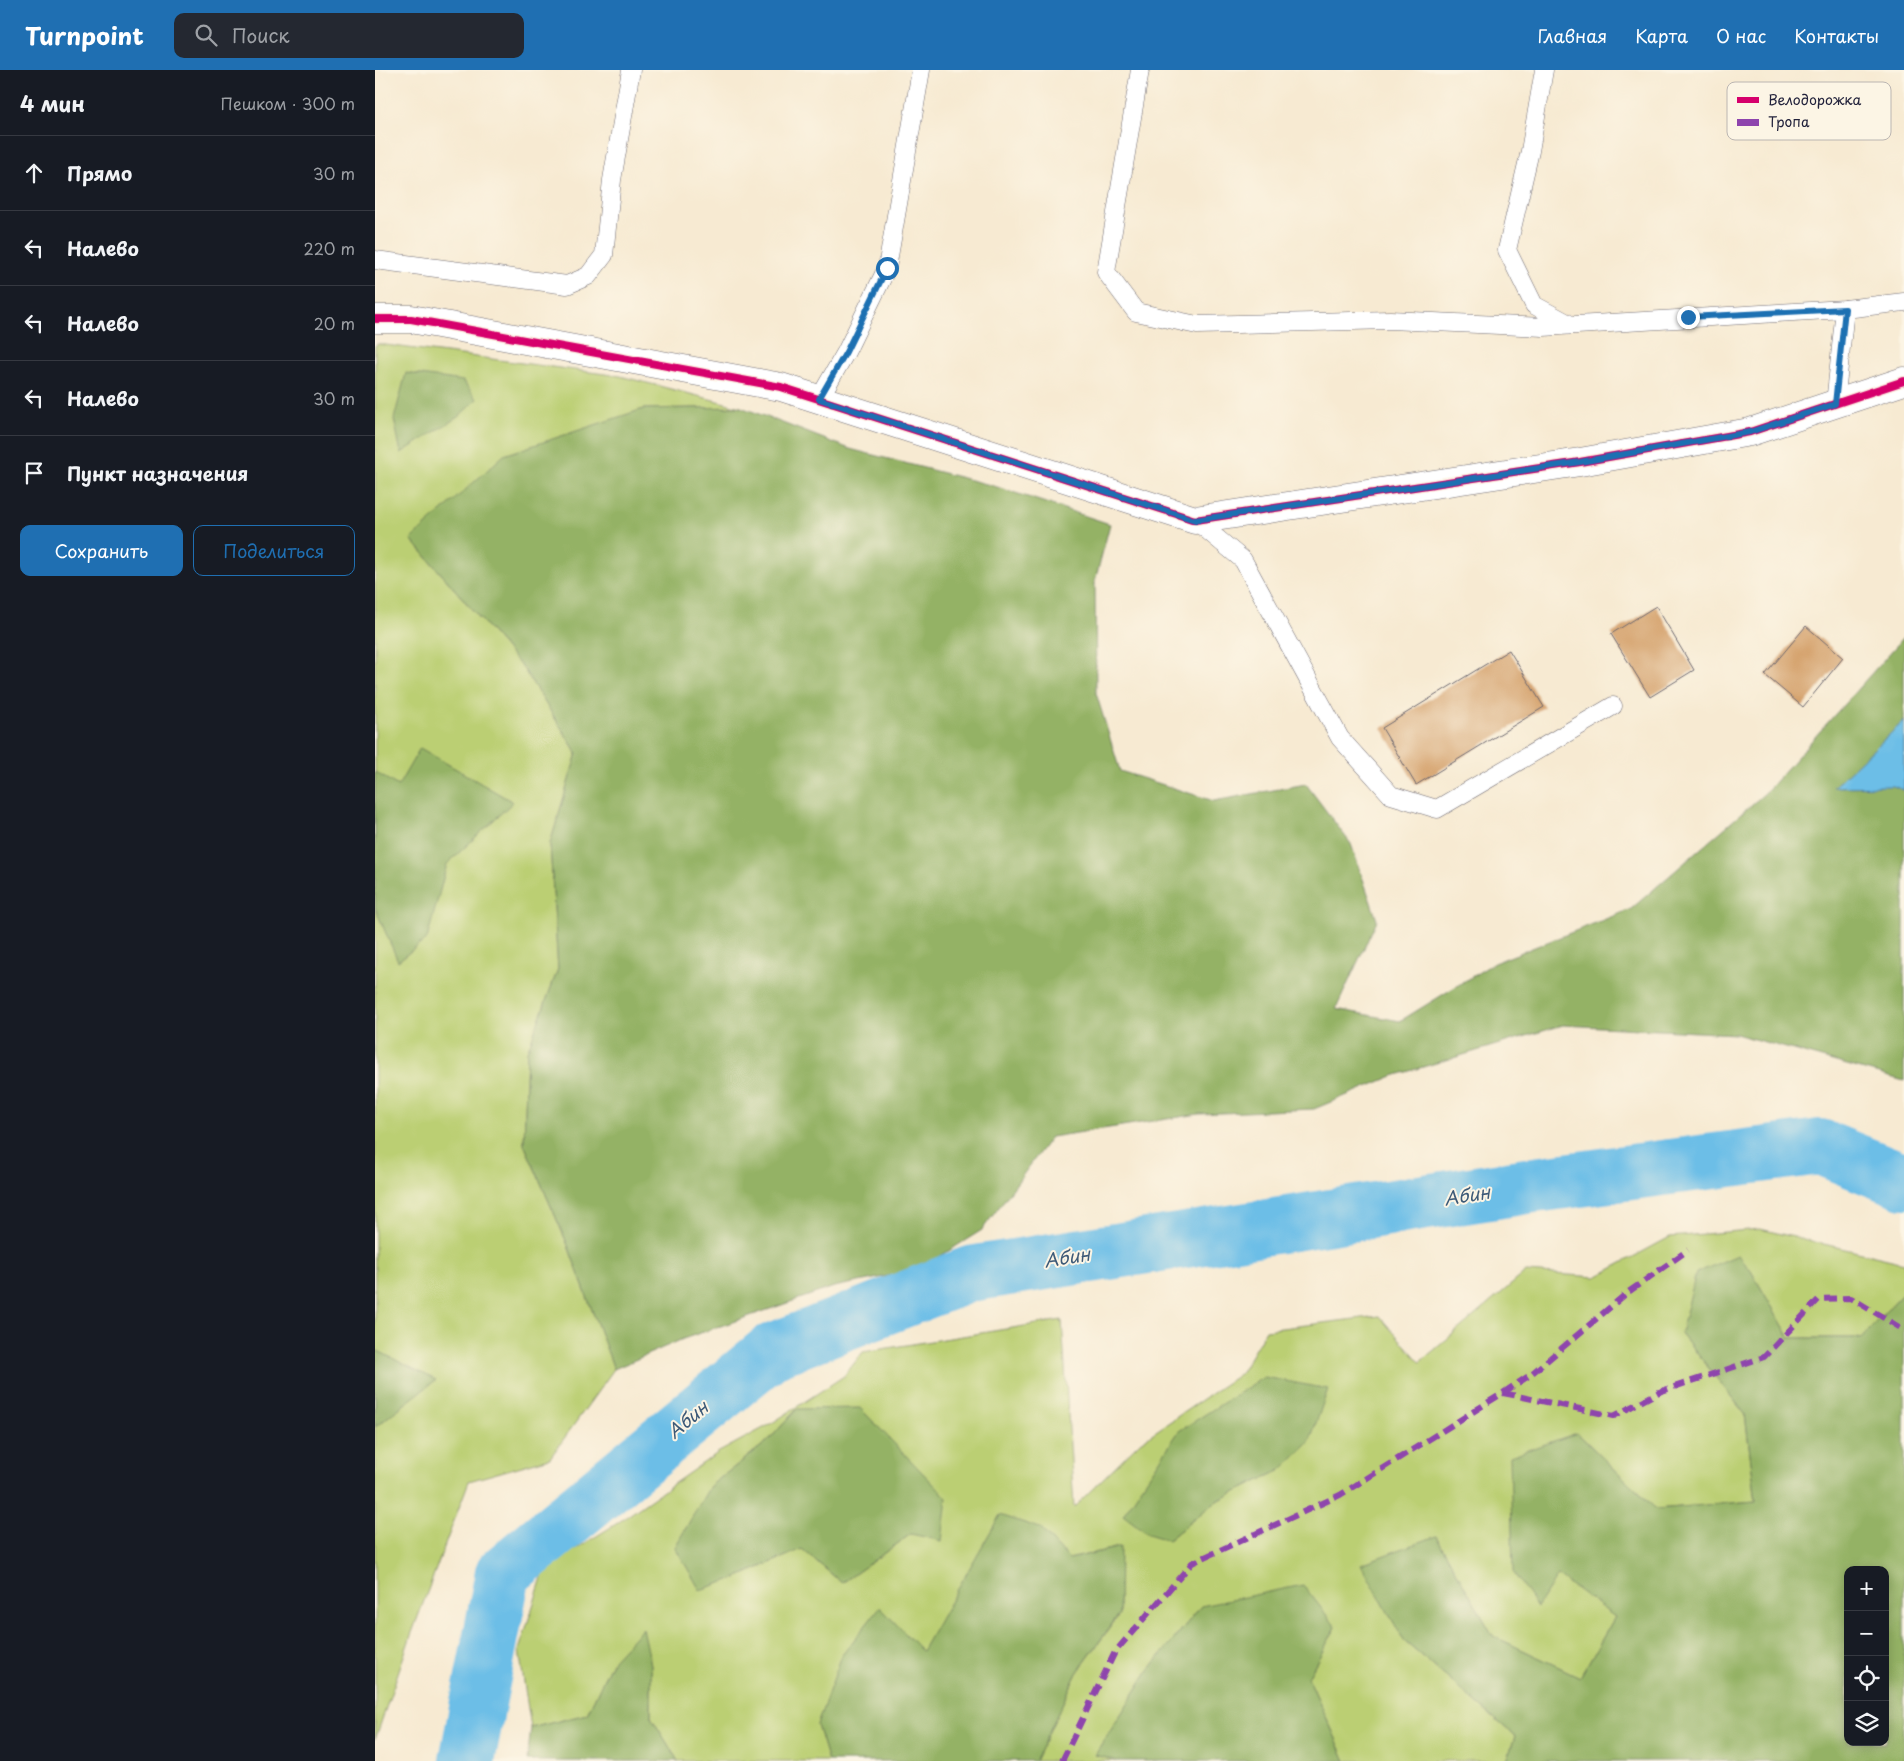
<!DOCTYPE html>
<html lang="ru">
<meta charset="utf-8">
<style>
body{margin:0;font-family:"Playpen Sans",sans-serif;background:#242831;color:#f1f3f6}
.controls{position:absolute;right:15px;bottom:15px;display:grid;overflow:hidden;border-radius:10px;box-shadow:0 2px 12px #0003}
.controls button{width:45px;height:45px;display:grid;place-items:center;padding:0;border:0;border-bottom:1px solid #363941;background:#171b24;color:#f1f3f6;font:25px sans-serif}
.stop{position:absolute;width:15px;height:15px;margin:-11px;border:4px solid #1f6fb2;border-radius:50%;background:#fff}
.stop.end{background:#1f6fb2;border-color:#fff;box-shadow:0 1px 5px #0008}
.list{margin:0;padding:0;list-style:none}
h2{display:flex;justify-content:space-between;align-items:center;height:65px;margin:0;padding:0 20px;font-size:21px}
h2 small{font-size:16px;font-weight:400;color:#9ea1a6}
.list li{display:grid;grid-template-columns:32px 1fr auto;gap:15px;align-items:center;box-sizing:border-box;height:75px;padding:0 20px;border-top:1px solid #363941}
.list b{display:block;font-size:19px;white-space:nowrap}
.list em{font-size:16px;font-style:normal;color:#9ea1a6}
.actions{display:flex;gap:10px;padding:15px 20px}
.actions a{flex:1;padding:11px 0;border:1px solid #1f6fb2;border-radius:10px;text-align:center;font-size:18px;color:#1f6fb2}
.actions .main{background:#1f6fb2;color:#fff}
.icon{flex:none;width:28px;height:28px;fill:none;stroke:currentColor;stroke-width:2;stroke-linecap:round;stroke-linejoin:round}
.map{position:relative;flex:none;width:1529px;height:1691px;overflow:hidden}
header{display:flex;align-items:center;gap:30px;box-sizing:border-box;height:70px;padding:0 25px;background:#1f6fb2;color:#fff}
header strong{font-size:24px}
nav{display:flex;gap:28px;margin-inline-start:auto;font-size:18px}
.search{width:350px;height:45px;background:#242831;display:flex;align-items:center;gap:12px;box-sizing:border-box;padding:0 18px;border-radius:10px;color:#9ea1a6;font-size:19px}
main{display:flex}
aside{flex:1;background:#171b24}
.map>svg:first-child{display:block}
.green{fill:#bbcf73;stroke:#6e7857;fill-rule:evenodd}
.forest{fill:#94b265;stroke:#5b6a50;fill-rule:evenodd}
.water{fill:#6cbee7;stroke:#477091}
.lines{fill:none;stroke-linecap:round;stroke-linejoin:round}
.river{stroke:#6cbee7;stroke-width:56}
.building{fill:#d4a06b}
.lane-casing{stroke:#6d6870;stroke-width:19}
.street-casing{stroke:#6d6870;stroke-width:29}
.lane{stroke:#fff;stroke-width:18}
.street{stroke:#fff;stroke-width:28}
.quiet{stroke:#8e44ad;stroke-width:6;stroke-dasharray:12 6;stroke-linecap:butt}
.cycleway-casing{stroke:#fcf5e5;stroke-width:11}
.cycleway{stroke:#d6006c;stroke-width:8}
.route{stroke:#1f6fb2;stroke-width:6}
.labels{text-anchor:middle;stroke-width:4;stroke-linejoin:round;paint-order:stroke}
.water-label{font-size:18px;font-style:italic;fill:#3c5977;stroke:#fcf5e5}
.key{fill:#fcf5e5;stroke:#bbb6b2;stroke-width:1}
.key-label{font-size:14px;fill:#22223b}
</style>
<header>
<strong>Turnpoint</strong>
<div class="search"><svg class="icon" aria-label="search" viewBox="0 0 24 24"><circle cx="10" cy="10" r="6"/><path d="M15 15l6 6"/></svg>Поиск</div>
<nav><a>Главная</a><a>Карта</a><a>О нас</a><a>Контакты</a></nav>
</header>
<main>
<aside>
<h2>4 мин<small>Пешком · 300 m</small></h2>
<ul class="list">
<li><svg class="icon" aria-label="ahead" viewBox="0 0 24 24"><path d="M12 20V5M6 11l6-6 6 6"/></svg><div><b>Прямо</b></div><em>30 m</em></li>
<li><svg class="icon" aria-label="left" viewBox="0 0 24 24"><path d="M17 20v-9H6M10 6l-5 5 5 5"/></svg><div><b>Налево</b></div><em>220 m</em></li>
<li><svg class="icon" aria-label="left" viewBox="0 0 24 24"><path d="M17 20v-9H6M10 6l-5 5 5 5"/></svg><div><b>Налево</b></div><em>20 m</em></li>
<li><svg class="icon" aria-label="left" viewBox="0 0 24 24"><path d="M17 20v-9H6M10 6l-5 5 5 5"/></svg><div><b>Налево</b></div><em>30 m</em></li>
<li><svg class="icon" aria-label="arrive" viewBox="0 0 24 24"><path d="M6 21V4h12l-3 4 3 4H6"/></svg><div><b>Пункт назначения</b></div></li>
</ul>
<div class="actions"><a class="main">Сохранить</a><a>Поделиться</a></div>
</aside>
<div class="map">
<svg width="1529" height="1691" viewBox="0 0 1529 1691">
<rect width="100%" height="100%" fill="#fcf5e5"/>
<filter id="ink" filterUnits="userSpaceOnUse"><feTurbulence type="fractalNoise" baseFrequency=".02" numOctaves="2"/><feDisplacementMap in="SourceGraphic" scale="10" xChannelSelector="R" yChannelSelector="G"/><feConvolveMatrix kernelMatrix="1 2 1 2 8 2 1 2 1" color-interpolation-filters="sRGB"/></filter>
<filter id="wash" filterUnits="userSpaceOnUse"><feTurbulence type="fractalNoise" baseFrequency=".0096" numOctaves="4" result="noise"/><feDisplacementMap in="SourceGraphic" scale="20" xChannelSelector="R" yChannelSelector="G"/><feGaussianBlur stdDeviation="1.12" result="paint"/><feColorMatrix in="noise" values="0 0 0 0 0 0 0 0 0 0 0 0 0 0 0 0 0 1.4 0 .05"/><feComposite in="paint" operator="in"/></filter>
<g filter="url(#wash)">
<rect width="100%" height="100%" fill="#f7ead2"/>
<g class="green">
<path d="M3 274 245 306 366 337 268 339 36 469 148 598 202 683 175 774 183 899 152 982 149 1074 192 1173 239 1299 175 1388 94 1411 35 1568 0 1670V276Z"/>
<path d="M1385 1159 1529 1193V1222L1486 1268H1415L1376 1201 1306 1263 1370 1344 1381 1431 1281 1439 1202 1363 1162 1537 1183 1505 1240 1547 1205 1607 1118 1566 1061 1466 1029 1571 1140 1666 1132 1691H971L933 1607 961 1557 826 1536 774 1600 721 1684 742 1691H660L702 1603 744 1545V1477L694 1489 665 1458 599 1491 547 1582 442 1655 453 1691H303L276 1647V1595L238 1590 212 1644 156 1658 144 1580 170 1498 241 1454 344 1382 394 1355 469 1306 488 1282 687 1250 699 1437 765 1372 865 1304 891 1260 1004 1246 1045 1292 1151 1202 1221 1207 1295 1167ZM953 1319 906 1400 840 1432 793 1470ZM422 1339 536 1464 467 1513 427 1479 361 1508 335 1416 393 1371Z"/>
</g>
<g class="forest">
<path d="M31 303 88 311 102 329 83 347 26 383 19 349Z"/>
<path d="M366 337 475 379 619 416 735 454 720 511 721 623 745 701 839 731 931 714 976 774 1002 850 961 939 1025 951 1119 893 1256 839 1390 723 1529 567V1011L1361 964 1188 955 1018 1006 939 1039 824 1044 676 1067 607 1160 543 1200 459 1217 308 1269 239 1299 192 1173 149 1074 152 982 183 899 175 774 202 683 148 598 36 469 129 385 268 339Z"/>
<path d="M45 678 138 732 72 794 52 869 23 891 0 838V702L23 716Z"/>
<path d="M1363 1185 1376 1201 1415 1268H1486L1529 1222V1691H1132L1140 1666 1029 1571 986 1494 1061 1466 1118 1566 1205 1607 1240 1547 1183 1506 1162 1537 1138 1502 1135 1386 1202 1363 1281 1439 1381 1431 1370 1344 1306 1263 1321 1203ZM1473 1500H1510V1672H1473Z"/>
<path d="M3 1281 61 1310 0 1357V1282Z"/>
<path d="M889 1307 953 1319 934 1373 906 1400 840 1432 793 1470 773 1464 748 1445 804 1361Z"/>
<path d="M485 1338 572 1428 567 1471 536 1464 467 1513 427 1479 361 1508 325 1520 300 1477 335 1416 393 1371 422 1339Z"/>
<path d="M625 1445 665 1458 694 1489 745 1477 744 1544 702 1603 660 1691H453L442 1655 467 1585 505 1537 547 1581Z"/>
<path d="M928 1515 961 1557 933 1607 971 1691H742L720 1685 774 1600 826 1536Z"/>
<path d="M268 1558 276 1595V1647L303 1691H152L156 1658 212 1644 238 1590Z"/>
</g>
<path class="water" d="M1529 651V720L1518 716 1458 717Z"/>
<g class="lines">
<path class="river" d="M92 1691 128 1503 397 1281 595 1204 1152 1116 1445 1077 1529 1111"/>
</g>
<g id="blocks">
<g class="building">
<path d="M1281 536 1319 600 1275 627 1236 564Z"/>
<path d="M1431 556 1468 588 1428 637 1390 605Z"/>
<path d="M1134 580 1169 637 1041 715 1007 658Z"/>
</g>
</g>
</g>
<g filter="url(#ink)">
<use href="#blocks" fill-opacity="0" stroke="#6d6870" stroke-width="1"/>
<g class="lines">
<g class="lane-casing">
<g id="lane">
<path d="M765 0 731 202 761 242 822 255 1015 250 1168 257 1470 239 1529 232"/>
<path d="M1169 0 1155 81 1132 180 1159 235 1196 255"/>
<path d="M0 190 192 215 213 206 229 185 237 110 256 0"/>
<path d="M444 329 471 282 512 198 546 0"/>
<path d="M1460 334 1470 239"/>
<path d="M820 450 868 490 965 668 1016 725 1062 739 1238 636"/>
</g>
</g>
<g class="street-casing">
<path id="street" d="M0 249H36L406 317 820 450 1205 392 1375 362 1529 311"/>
</g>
<use href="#lane" class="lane"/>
<use href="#street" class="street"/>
<g class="quiet">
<path d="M1128 1323 1239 1346 1284 1322 1389 1287 1444 1229 1476 1228 1529 1260"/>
<path d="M687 1691 740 1582 817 1493 965 1425 1128 1323 1155 1305 1252 1223 1313 1180"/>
</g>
<g class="cycleway-casing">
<path id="cycleway" d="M0 249H36L406 317 820 450 1205 392 1375 362 1529 311"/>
</g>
<use href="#cycleway" class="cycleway"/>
</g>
</g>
<g class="lines" filter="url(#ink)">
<path class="route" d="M512 198 471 282 444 329 820 450 1205 392 1375 362 1460 334 1470 239 1313 247"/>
</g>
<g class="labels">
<g class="water-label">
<text transform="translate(1092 1126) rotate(-9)" y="6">Абин</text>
<text transform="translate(692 1188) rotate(-9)" y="6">Абин</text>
<text transform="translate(313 1350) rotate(-40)" y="6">Абин</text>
</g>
</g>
<rect x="1352" y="12" width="164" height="58" rx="8" class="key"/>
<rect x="1362" y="27" width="22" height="6" fill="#d6006c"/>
<rect x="1362" y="49" width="22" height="7" fill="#8e44ad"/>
<g class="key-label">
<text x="1393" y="35">Велодорожка</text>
<text x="1393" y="57">Тропа</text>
</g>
</svg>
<div class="controls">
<button>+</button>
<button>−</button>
<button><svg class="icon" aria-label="locate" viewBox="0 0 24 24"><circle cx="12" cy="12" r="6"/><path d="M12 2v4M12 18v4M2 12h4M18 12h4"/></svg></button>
<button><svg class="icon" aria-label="layers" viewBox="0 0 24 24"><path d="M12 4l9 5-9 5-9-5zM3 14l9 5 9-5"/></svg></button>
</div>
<div class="stop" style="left:512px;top:198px"></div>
<div class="stop end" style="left:1313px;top:247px"></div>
</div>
</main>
